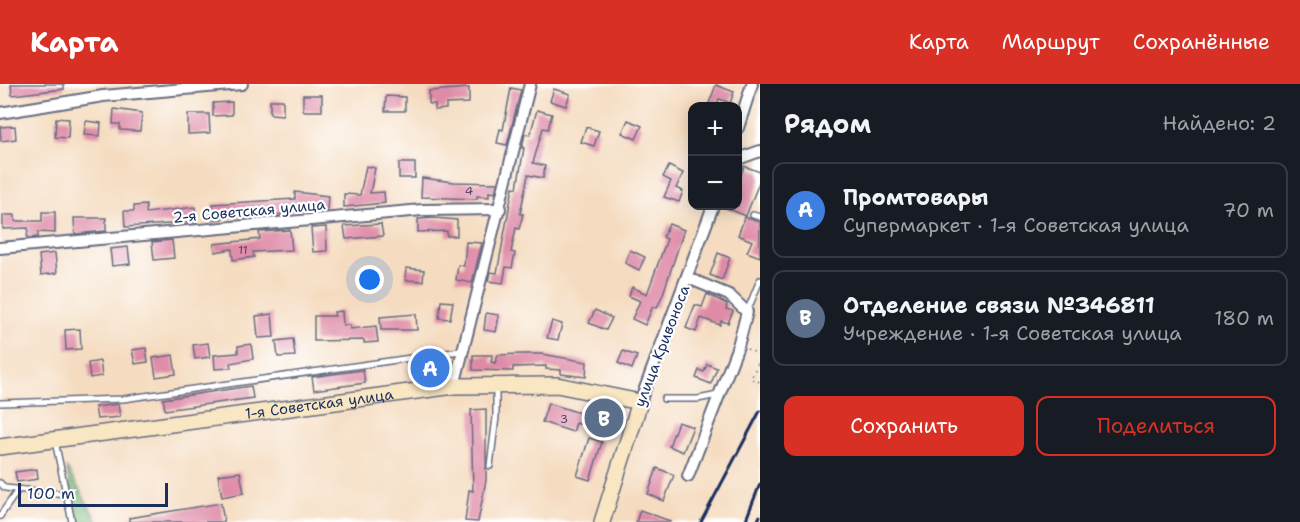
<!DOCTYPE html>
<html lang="ru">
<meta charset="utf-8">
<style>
body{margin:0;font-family:"Shantell Sans",sans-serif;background:#242831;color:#f1f3f6}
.controls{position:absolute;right:18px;top:18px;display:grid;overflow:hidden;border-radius:12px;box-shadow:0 3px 15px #0003}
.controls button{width:54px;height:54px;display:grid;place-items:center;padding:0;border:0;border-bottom:2px solid #363941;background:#171b24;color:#f1f3f6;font:30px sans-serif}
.scale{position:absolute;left:18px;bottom:15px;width:150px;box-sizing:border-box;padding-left:6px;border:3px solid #1b2f5e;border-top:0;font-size:16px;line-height:21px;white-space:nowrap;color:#1b2f5e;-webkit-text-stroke:4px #fff;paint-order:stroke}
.you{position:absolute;left:370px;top:196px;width:21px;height:21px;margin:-15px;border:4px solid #fff;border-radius:50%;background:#1a73e8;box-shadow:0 0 0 9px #1a73e833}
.badge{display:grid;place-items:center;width:39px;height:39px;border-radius:50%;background:#d93025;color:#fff;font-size:20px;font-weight:700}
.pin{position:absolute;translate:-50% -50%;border:3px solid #fff;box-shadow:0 2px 6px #0006}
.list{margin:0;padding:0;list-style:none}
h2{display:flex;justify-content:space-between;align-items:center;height:78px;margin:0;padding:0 24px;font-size:26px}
h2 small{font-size:20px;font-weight:400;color:#9ea1a6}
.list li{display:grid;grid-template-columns:39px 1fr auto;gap:18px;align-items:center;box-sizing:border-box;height:96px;margin:0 12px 12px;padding:0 12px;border:2px solid #363941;border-radius:12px}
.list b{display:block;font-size:22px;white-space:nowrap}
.list p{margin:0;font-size:20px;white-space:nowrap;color:#9ea1a6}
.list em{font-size:20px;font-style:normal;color:#9ea1a6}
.actions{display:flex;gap:12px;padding:18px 24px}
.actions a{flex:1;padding:14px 0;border:2px solid #d93025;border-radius:12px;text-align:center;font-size:21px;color:#d93025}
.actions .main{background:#d93025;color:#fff}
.map{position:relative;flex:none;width:760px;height:438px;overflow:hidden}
header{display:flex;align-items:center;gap:36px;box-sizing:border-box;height:84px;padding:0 30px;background:#d93025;color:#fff}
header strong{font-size:28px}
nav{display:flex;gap:33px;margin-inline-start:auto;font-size:21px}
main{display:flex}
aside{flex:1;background:#171b24}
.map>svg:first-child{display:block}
.forest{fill:#7cbc7d;stroke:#4c766e;stroke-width:1.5}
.building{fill:#df8ba7}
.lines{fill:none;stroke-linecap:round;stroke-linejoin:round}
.lane-casing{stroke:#676c80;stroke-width:8}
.street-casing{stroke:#676c80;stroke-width:14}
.secondary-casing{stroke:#676c80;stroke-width:18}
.path{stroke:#676c80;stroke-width:1.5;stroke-dasharray:1.5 4.5;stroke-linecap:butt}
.lane{stroke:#fff;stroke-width:5}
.street{stroke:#fff;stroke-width:10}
.secondary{stroke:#f9e7c3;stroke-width:15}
.rail{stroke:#1b2f5e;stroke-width:3}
.labels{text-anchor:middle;stroke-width:4.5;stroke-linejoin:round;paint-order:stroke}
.number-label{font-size:12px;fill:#4c4670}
.street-label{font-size:15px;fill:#1b2f5e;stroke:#fff}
</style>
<header>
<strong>Карта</strong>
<nav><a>Карта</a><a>Маршрут</a><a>Сохранённые</a></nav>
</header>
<main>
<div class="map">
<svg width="760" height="438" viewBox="0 0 760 438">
<rect width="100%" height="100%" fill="#fff"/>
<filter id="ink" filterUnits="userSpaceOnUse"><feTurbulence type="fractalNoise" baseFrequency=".0167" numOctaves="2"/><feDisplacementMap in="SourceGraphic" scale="12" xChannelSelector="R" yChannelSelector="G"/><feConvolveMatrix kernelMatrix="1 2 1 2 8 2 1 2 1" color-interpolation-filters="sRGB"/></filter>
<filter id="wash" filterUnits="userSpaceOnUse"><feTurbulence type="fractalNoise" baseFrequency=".008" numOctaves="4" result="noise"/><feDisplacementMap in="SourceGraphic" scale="24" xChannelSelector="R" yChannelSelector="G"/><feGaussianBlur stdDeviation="1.35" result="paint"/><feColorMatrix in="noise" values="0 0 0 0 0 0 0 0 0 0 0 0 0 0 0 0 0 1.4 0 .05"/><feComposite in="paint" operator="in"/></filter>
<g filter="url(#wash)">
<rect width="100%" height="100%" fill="#f5dcc0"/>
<path class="forest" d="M66 383 98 438H81L74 420Z"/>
<g id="blocks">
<g class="building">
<path d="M11 0H64V5L12 11Z"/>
<path d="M716 1 734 8 730 19 719 15 716 22H708Z"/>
<path d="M469 4V19L446 20V25L435 26V20H429V7Z"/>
<path d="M511 4 521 6 507 61 497 59 500 45 503 46Z"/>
<path d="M554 5 570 10 566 22 550 17Z"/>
<rect x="303" y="11" width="19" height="16"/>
<path d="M386 12 405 13V27H385Z"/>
<path d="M270 16H283V31L270 30Z"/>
<path d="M232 18V31L213 32V19Z"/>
<path d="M114 25 142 29 140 47 120 46V40H113Z"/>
<path d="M537 26 552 30 548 45 543 44 533 79 545 82 543 94 528 91 520 130H523L519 145 516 144 511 168 515 169 512 184 506 183 503 199 488 197 490 188 497 189 513 103 517 104 524 64H522L525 50 530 51Z"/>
<path d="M188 30H209L210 49 188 50Z"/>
<path d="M56 34 69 35 68 54 55 53Z"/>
<path d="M628 36 642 42 636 55 622 49Z"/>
<path d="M86 37 101 39 100 52 84 51Z"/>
<path d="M15 42 16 55 1 57 0 43Z"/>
<path d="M586 43 599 47 594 62 581 58Z"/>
<rect x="399" y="79" width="16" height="15"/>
<path d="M366 82 375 84 370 109 384 108 385 119 344 123V110L360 111Z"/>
<path d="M669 82 683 89 676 104 683 107 679 118 664 113 671 97 663 93Z"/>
<path d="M744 82 760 88V96L746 132 721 122H738V100Z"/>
<path d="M422 94 454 98 497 99V101L495 109 489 108V113L477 112V115L421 113Z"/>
<path d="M295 108 328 112 327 127H290V130L222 133V135L212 136 213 120 295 115Z"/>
<path d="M146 121V129L195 123 197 138 125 143 124 127H134V122Z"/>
<path d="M42 128H55V149L38 148V153L27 154 28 144 3 145V131H15V137H42Z"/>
<path d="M745 133 760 138V173L747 168 752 157 738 151Z"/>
<path d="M74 134H106V147L75 150Z"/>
<path d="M434 134 457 136V152H447V147L418 148V135Z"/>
<path d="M381 140 383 152 346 155 344 142Z"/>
<path d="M669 140 684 146 663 210 657 224 653 222 645 241 632 235 640 217 629 212 632 203 647 210 667 155 663 153Z"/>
<path d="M326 143 327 167 313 168 311 144Z"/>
<path d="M290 146 292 166 253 168 254 173 233 176 232 165 215 168 214 160 260 155 259 148Z"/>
<path d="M172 156 174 174 154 176 152 158Z"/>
<path d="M466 158 482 159 472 199 456 196 458 181 464 182Z"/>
<path d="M128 163 130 180 112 182 110 165Z"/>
<path d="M630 166 645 173 639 186 625 179Z"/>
<path d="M55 169 57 189 41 191 39 171Z"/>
<path d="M718 169 730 174 722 196 710 191Z"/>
<path d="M406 184 424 186 423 197 405 196Z"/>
<path d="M707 210 727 220 726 225 733 227 728 239 721 237 720 241 701 234 696 248 686 244 695 221 702 223Z"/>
<path d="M441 217 453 218 450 235 439 234Z"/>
<path d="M595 226 612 234 606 246 589 239Z"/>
<path d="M342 227 343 241H350V245L376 242 378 258 364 259V256L314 257V232H335L334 228Z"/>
<path d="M486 229 499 231 496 248 484 246Z"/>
<path d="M272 230 274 253 258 254 256 232Z"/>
<path d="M416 230 417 246H381L380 233Z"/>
<path d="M552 237 562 240 558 256 547 254Z"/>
<path d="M80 245 81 265 66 266 65 246Z"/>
<path d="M293 255 295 272 278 273 276 257Z"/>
<path d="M208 259 210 273 195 275 193 261Z"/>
<path d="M251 260 253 275 230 279 231 284 215 285 214 271 238 269V262Z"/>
<path d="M146 264 148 278 135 280 132 266Z"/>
<path d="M623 267 637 272 632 285 618 279Z"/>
<path d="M520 270H542L587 278 586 293 561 290V286L546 285V282L513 283V287L473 286V271H492L491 278 495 279 498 271Z"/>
<path d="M173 271 176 290 156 293 153 274Z"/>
<path d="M444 275 446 288 415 293 412 279Z"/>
<path d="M100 277 102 292 90 294 88 279Z"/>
<path d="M707 280 717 284 711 300 696 294 699 286 704 288Z"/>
<path d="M363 286 365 299 314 306 312 293Z"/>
<path d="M251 302 253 314 165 326 163 315Z"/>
<path d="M548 319 586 331 583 341 576 339 573 348 542 338Z"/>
<path d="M118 320 120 333 97 335 95 323Z"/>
<path d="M601 324 614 329 608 344 595 340Z"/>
<path d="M486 325V396L478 438 465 437 469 406 473 407 471 326Z"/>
<path d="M678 338 693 343 683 368 669 362Z"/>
<path d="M589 354 602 358 590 396 577 392Z"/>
<path d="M657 384 674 391 664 417 648 410Z"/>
<path d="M37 385 38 395 17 398 15 388Z"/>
<path d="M240 388 244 409 222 413 218 391Z"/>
<path d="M221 419 224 438H129V434Z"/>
<path d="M640 426 670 437V438H636Z"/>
</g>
</g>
</g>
<g filter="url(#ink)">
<use href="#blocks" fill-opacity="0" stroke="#676c80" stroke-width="1.5"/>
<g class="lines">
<g class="lane-casing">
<g id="lane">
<path d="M753 131 760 133"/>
<path d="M747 228 760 196"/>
<path d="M664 315H698L718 311"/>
<path d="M0 319 123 315 460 267"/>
<path d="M55 357 72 438"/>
<path d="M490 382 496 333V303"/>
<path d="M0 399 5 404 66 410"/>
<path d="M0 432 18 406"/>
</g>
</g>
<g class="street-casing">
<g id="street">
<path d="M0 29 103 12 242 0"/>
<path d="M738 44 752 0"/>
<path d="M738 75 760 67"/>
<path d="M0 164 422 126 500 125"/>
<path d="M688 194 729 211 747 228 738 262 688 392"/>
<path d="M454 302 530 0"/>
<path d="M640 318 713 122"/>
</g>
</g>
<g class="secondary-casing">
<g id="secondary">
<path id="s1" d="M0 363 454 302 557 301 640 318 602 438"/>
</g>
</g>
<g class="path">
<path d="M747 265 760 271"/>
<path d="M760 274 751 295 760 298"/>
</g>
<use href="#lane" class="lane"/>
<use href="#street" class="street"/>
<use href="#secondary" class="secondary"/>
<g class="rail">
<path d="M701 438 760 327"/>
<path d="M745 438 760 400"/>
<path d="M757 438 760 432"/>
</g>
</g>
</g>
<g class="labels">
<g class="number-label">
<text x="469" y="111">4</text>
<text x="243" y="170">11</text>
<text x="564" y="339">3</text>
</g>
<g class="street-label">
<text transform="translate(249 127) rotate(-5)" y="5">2-я Советская улица</text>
<text transform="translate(662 262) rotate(-69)" y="5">улица Кривоноса</text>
<text dy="5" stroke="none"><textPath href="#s1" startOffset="322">1-я Советская улица</textPath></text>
</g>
</g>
</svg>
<div class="controls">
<button>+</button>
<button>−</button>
</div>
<div class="scale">100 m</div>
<div class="you"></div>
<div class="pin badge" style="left:430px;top:284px;background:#3f7fe0">A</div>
<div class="pin badge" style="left:604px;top:334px;background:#5c6f8a">B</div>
</div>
<aside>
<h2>Рядом<small>Найдено: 2</small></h2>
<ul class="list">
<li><span class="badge" style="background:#3f7fe0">A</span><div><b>Промтовары</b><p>Супермаркет · 1-я Советская улица</p></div><em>70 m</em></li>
<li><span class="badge" style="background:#5c6f8a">B</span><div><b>Отделение связи №346811</b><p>Учреждение · 1-я Советская улица</p></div><em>180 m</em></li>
</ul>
<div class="actions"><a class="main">Сохранить</a><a>Поделиться</a></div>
</aside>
</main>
